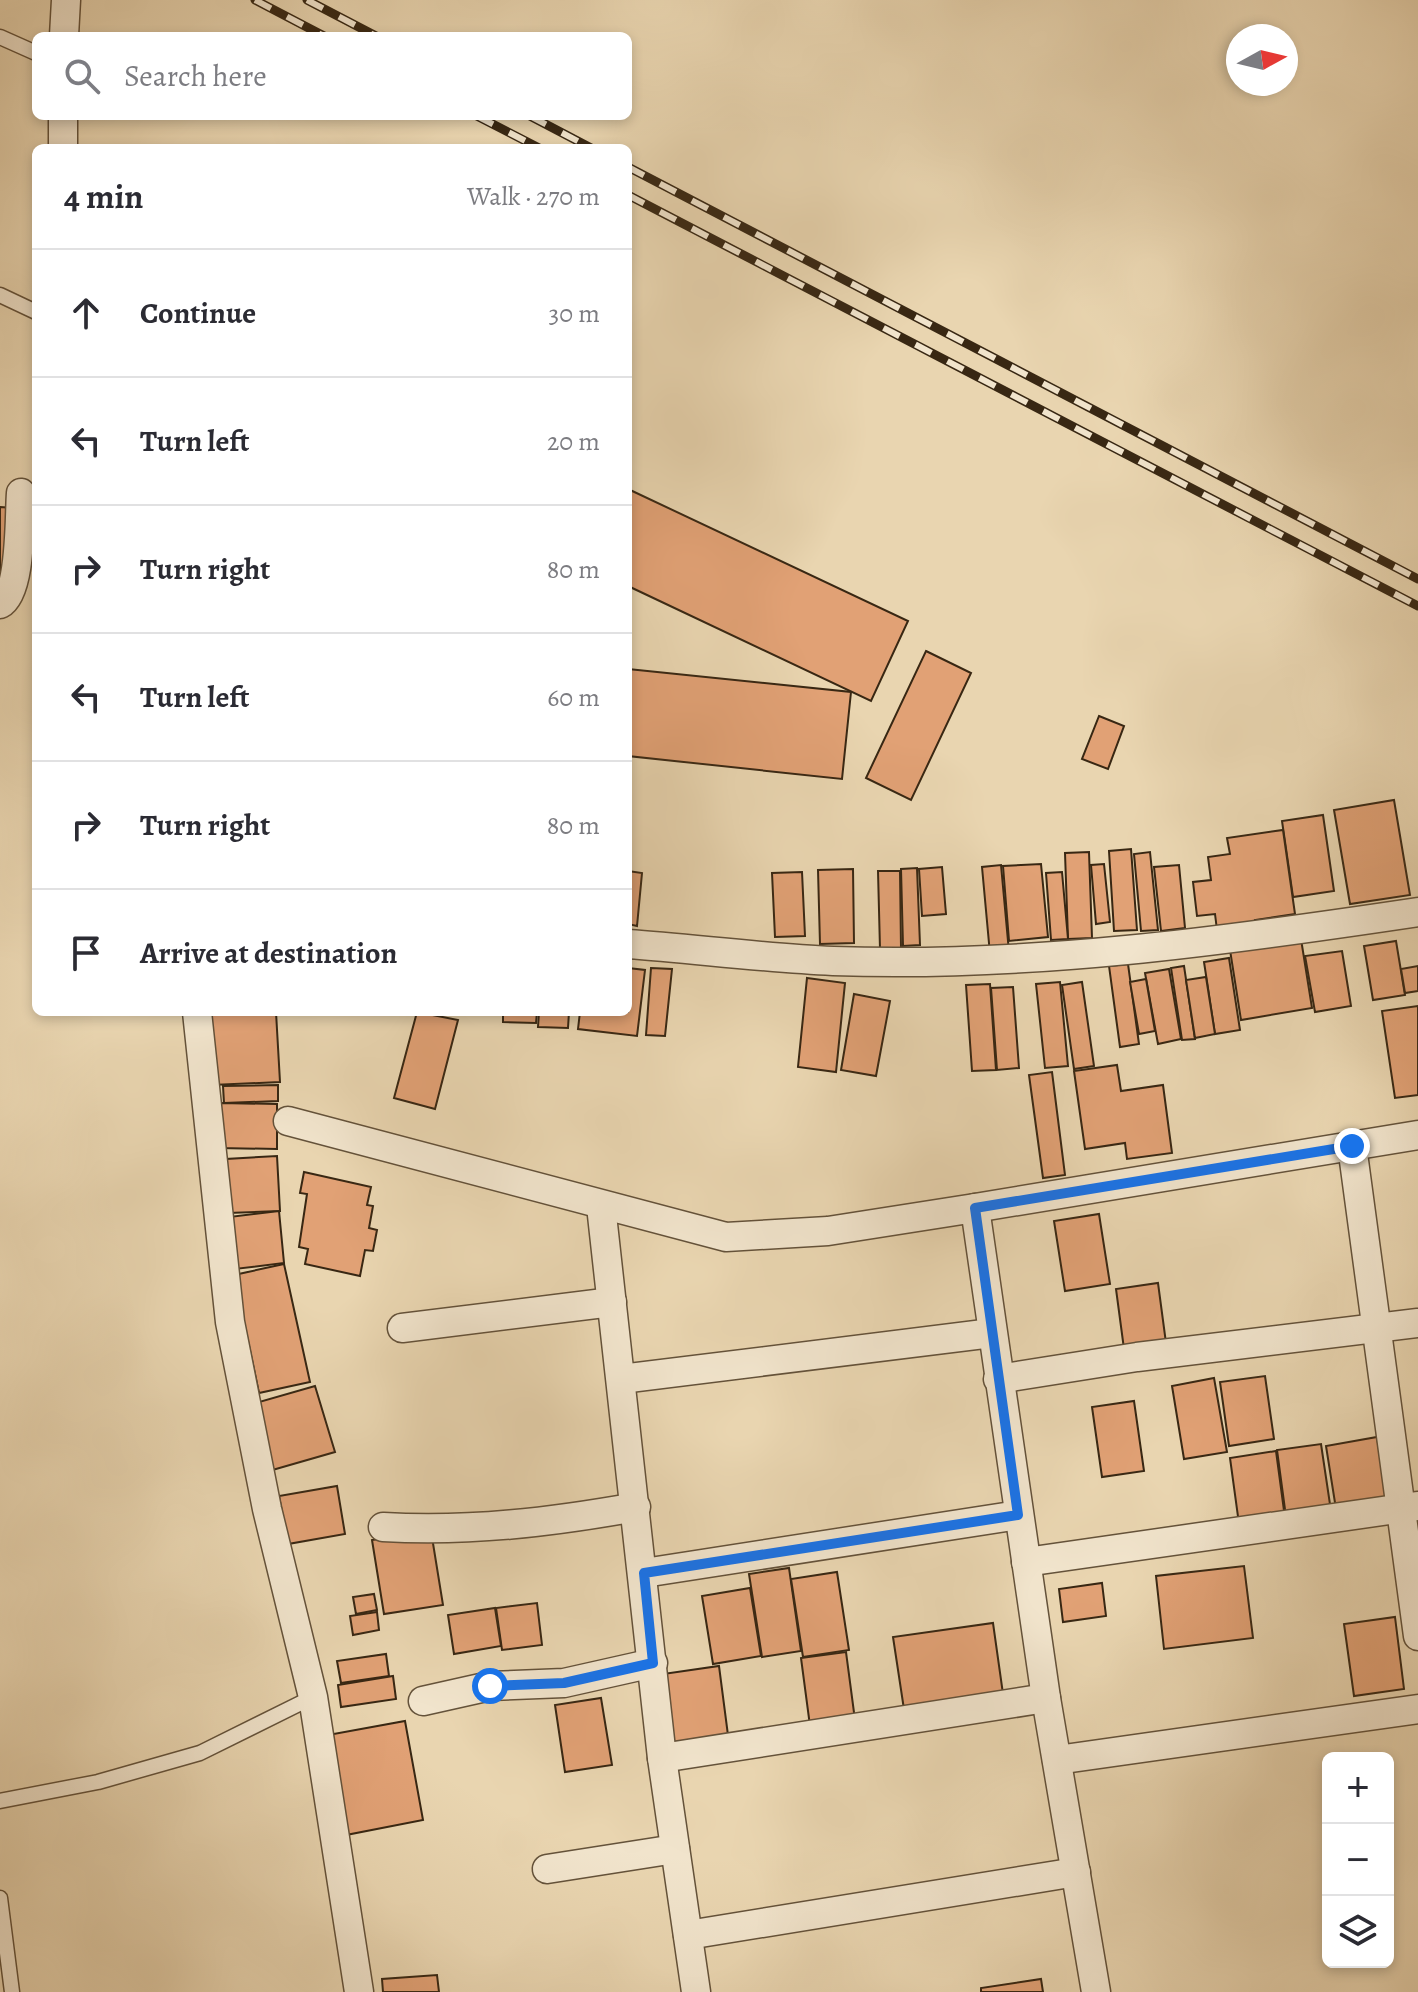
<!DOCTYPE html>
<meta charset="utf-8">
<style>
body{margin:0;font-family:Alegreya,serif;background:#f2f2f3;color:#2b2b33}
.controls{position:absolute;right:24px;bottom:24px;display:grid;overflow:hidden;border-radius:12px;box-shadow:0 4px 12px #0003}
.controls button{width:72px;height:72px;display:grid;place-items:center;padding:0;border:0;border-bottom:2px solid #e1e1e2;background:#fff;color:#2b2b33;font:40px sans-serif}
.compass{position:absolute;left:1226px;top:24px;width:72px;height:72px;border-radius:50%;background:#fff;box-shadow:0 4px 12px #0003;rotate:82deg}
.stop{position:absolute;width:24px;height:24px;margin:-18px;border:6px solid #1a73e8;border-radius:50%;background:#fff}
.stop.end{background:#1a73e8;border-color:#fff;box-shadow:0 2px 8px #0008}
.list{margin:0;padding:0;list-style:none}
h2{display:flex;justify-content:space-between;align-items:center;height:104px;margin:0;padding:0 32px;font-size:34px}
h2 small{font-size:26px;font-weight:400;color:#7c7c81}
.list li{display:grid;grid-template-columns:52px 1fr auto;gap:24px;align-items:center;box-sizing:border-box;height:128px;padding:0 32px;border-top:2px solid #e1e1e2}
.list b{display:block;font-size:30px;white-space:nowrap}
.list em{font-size:26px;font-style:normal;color:#7c7c81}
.icon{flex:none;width:44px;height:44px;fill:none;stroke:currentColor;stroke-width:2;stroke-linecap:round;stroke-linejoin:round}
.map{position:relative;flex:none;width:1418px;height:1992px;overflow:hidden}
.search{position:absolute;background:#fff;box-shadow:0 4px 12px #0003;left:32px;top:32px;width:600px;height:88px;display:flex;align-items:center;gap:20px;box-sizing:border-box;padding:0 28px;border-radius:12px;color:#7c7c81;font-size:30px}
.panel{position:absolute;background:#fff;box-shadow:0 4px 12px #0003;left:32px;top:144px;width:600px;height:872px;border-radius:12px}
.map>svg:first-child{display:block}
.building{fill:#e1a175;stroke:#382713;stroke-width:2}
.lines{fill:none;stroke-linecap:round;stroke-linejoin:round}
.service-casing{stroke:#64523a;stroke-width:17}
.minor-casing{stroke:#64523a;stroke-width:31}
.service{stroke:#f1e4cc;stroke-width:14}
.minor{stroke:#f1e4cc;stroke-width:28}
.rail-casing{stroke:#382713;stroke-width:9}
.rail{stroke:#f1e4cc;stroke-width:6;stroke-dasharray:18;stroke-linecap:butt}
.route{stroke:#1a73e8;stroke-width:10}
</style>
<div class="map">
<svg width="1418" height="1992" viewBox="0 0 1418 1992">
<rect width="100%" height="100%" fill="#e9d5b0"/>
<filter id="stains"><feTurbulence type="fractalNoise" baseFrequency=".0025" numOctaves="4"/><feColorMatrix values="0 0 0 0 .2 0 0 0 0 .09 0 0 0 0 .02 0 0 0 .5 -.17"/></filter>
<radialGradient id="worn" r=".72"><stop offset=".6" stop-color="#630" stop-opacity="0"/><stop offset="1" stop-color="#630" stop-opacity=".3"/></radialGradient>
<g class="building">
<path d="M628 489 908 621 871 701 628 586Z"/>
<path d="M0 507 13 508 0 597Z"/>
<path d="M926 651 971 673 911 800 866 778Z"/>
<path d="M628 669 851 692 842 779 628 756Z"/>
<path d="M1099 716 1124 726 1108 769 1082 759Z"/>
<path d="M1394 800 1410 895 1350 904 1334 810Z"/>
<path d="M1323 815 1334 891 1293 897 1282 821Z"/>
<path d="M1283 830 1295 914 1255 920 1256 926 1217 930 1215 914 1197 916 1193 882 1211 880 1208 857 1230 854 1227 838Z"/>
<path d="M1131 849 1137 930 1114 931 1109 851Z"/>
<path d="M1089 852 1092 938 1068 939 1065 853Z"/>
<path d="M1150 852 1158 930 1141 931 1134 854Z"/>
<path d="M1041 864 1048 937 1009 941 1003 866Z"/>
<path d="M1104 864 1110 922 1096 924 1091 865Z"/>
<path d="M1001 865 1009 952 990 954 982 867Z"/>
<path d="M1179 865 1185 928 1161 931 1154 867Z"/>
<path d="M942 867 946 914 922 916 919 869Z"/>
<path d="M917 868 920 945 903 946 901 869Z"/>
<path d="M853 869 854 943 820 944 818 870Z"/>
<path d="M628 871 642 873 637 926 628 924Z"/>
<path d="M878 871H900L901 948 880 949Z"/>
<path d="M802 872 805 936 775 937 772 873Z"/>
<path d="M1062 872 1068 939 1051 940 1046 873Z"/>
<path d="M1301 939 1312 1008 1241 1020 1230 950Z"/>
<path d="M1396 941 1405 995 1373 1000 1364 946Z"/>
<path d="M1342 951 1351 1006 1315 1012 1305 956Z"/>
<path d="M1229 958 1240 1030 1215 1034 1204 962Z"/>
<path d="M1128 964 1139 1044 1120 1047 1109 966Z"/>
<path d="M1184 966 1195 1039 1182 1040 1171 968Z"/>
<path d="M1418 966V991L1405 993 1401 969Z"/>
<path d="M628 968 645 970 637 1036 578 1029 580 1012H628Z"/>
<path d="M651 968 672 969 665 1036 646 1035Z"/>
<path d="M1169 969 1181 1039 1158 1044 1145 973Z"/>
<path d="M1206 977 1215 1034 1195 1038 1186 980Z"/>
<path d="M807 978 845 983 836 1072 798 1067Z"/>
<path d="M1146 979 1155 1031 1139 1034 1130 982Z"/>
<path d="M1060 982 1068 1066 1045 1068 1036 984Z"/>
<path d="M1082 982 1094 1066 1074 1069 1062 985Z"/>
<path d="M990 984 996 1070 972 1071 966 985Z"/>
<path d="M1013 987 1019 1068 997 1070 991 988Z"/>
<path d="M854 994 890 1001 876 1076 841 1070Z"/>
<path d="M1418 1006V1095L1395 1098 1382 1011Z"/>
<path d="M209 1012H276L280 1082 212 1085Z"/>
<path d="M417 1012 458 1020 435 1109 394 1098Z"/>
<path d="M503 1012H537L536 1023 503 1022Z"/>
<path d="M539 1012H569L568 1028 538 1027Z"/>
<path d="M1117 1065 1121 1091 1163 1085 1172 1153 1127 1159 1125 1143 1085 1149 1074 1071Z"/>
<path d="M1052 1072 1065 1175 1043 1178 1029 1075Z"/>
<path d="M278 1085V1101L224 1103 223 1086Z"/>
<path d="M220 1103 277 1104V1149L219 1148Z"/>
<path d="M277 1156 280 1211 228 1213 226 1159Z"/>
<path d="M304 1172 371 1187 367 1205 373 1206 369 1228 377 1230 373 1251 365 1250 360 1276 305 1264 308 1249 299 1247 307 1194 300 1193Z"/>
<path d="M279 1211 284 1263 235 1269 229 1217Z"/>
<path d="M1099 1214 1110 1284 1065 1291 1054 1221Z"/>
<path d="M284 1264 310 1382 259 1393 234 1275Z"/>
<path d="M1158 1283 1166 1343 1124 1349 1116 1289Z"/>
<path d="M1265 1376 1274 1439 1229 1446 1220 1382Z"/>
<path d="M1214 1378 1227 1452 1184 1459 1172 1386Z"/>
<path d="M315 1386 335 1452 269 1471 249 1405Z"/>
<path d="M1134 1401 1144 1471 1102 1477 1092 1407Z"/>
<path d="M1377 1437 1387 1501 1336 1509 1326 1446Z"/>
<path d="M1321 1444 1331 1511 1286 1517 1277 1450Z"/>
<path d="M1276 1451 1285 1518 1239 1524 1230 1458Z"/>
<path d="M337 1486 345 1534 288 1544 279 1496Z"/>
<path d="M431 1531 443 1605 384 1614 372 1540Z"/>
<path d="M1244 1566 1253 1638 1164 1649 1156 1576Z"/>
<path d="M789 1568 801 1651 762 1657 749 1574Z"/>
<path d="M837 1572 849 1650 803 1657 791 1579Z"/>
<path d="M1102 1583 1106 1616 1063 1622 1059 1589Z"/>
<path d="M750 1588 761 1656 713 1664 702 1596Z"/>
<path d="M374 1594 377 1610 356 1614 353 1597Z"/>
<path d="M537 1603 542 1645 502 1650 496 1608Z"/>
<path d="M495 1608 501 1646 454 1654 448 1615Z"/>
<path d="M377 1612 379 1630 353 1635 350 1616Z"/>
<path d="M1395 1617 1404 1689 1354 1696 1344 1624Z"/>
<path d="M993 1623 1004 1701 905 1716 893 1637Z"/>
<path d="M846 1652 855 1720 810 1726 801 1658Z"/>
<path d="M386 1654 389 1676 341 1683 337 1661Z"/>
<path d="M719 1666 729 1743 667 1751 656 1675Z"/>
<path d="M393 1676 396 1699 341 1707 338 1685Z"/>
<path d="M601 1698 612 1765 565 1772 555 1705Z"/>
<path d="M405 1721 423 1820 346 1835 328 1735Z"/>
<path d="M437 1975 439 1992H383L382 1979Z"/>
<path d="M1041 1979 1043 1992H981V1988Z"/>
</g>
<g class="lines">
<g class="service-casing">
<g id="service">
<path d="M0 37 36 53"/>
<path d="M0 295 36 312"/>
<path d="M0 1801 98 1782 200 1753 313 1697"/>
<path d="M0 1898 12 1992"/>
</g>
</g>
<g class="minor-casing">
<g id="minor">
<path d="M64 36 66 0"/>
<path d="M63 148V116"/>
<path d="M0 604C22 592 19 518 21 493"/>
<path d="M628 944C696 949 765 958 833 961 1030 968 1224 941 1418 912"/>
<path d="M197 1012 230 1322 267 1509 313 1697 359 1992"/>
<path d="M288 1121 726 1237 828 1231 975 1208 1046 1698 1096 1992"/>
<path d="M1352 1146 1418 1636"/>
<path d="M601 1206 662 1758 696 1992"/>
<path d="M975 1208 1418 1135"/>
<path d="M402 1328 612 1302"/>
<path d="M621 1379 992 1333"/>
<path d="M998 1379 1137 1357 1418 1323"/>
<path d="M383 1527C469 1532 552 1522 636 1507"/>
<path d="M1026 1562 1417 1506"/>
<path d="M644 1573 1018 1515"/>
<path d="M423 1701 490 1686 564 1683 653 1663"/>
<path d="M662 1758 1046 1698"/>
<path d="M1057 1760 1418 1709"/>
<path d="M547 1869 675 1849"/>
<path d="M688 1935 1076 1872"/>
</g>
</g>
<use href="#service" class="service"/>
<use href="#minor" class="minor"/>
<g class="rail-casing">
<g id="rail">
<path d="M255 0 324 36"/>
<path d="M307 0 376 36"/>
<path d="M477 116 539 148"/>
<path d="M530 116 591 148"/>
<path d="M628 167 1418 579"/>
<path d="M628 195 1418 606"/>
</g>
</g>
<use href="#rail" class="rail"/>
</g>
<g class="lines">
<path class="route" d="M490 1686 564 1683 653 1663 644 1573 1018 1515 975 1208 1352 1146"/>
</g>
<rect width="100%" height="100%" filter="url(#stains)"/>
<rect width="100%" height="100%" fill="url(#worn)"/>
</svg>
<div class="controls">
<button>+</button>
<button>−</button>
<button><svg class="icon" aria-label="layers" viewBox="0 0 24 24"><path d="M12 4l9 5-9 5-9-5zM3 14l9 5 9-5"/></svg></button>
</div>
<svg class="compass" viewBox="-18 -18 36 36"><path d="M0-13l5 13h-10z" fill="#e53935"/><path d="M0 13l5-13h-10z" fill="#7c7c81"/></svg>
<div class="stop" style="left:490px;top:1686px"></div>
<div class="stop end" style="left:1352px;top:1146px"></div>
<div class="search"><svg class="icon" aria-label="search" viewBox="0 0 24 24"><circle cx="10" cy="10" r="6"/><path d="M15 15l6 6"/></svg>Search here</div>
<section class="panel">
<h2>4 min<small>Walk · 270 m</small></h2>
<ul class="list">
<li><svg class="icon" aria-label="ahead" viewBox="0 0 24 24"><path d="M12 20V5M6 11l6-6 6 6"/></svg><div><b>Continue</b></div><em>30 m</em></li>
<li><svg class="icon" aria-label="left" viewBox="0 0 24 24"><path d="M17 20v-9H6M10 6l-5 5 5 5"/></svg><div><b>Turn left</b></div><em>20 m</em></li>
<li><svg class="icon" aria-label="right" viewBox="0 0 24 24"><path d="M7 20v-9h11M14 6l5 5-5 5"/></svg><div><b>Turn right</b></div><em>80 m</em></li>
<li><svg class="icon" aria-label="left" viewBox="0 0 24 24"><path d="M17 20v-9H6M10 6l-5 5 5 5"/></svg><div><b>Turn left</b></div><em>60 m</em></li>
<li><svg class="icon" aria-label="right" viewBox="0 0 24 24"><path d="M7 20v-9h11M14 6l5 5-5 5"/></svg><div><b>Turn right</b></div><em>80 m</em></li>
<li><svg class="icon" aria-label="arrive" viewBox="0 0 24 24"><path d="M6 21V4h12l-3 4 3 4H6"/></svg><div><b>Arrive at destination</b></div></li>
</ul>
</section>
</div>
